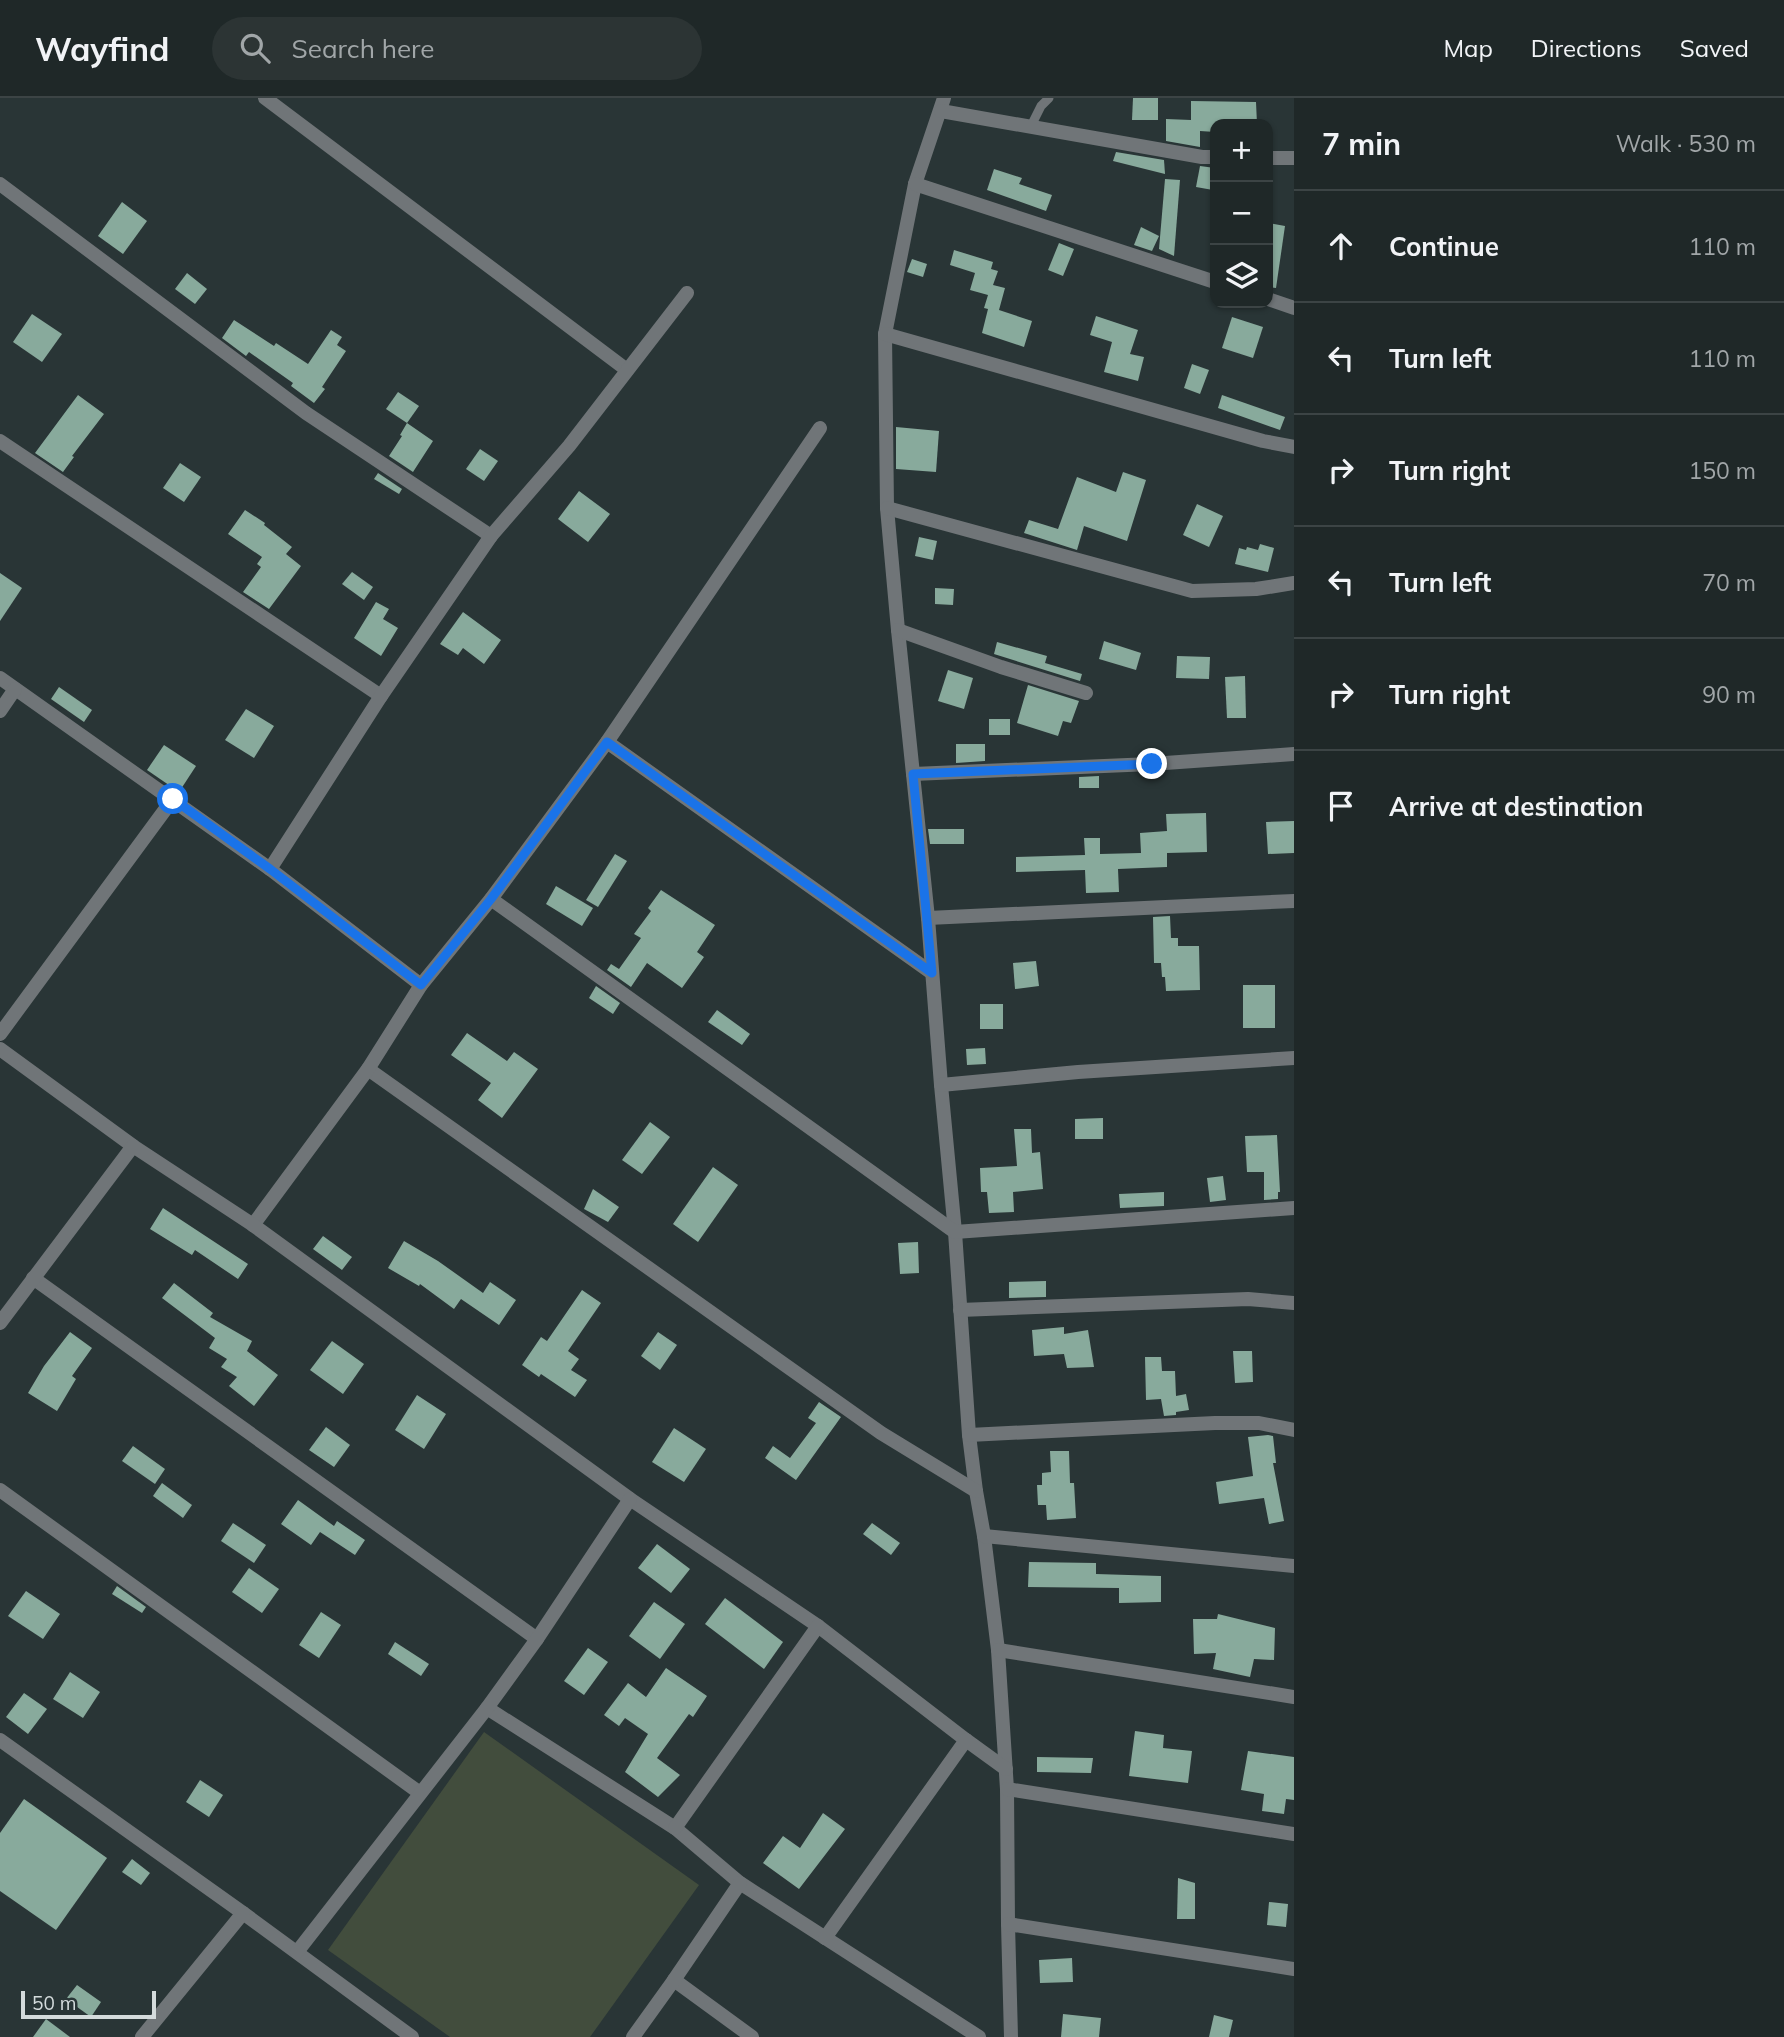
<!DOCTYPE html>
<meta charset="utf-8">
<style>
body{margin:0;font-family:Mulish,sans-serif;background:#2c3434;color:#f1f3f6}
.controls{position:absolute;right:21px;top:21px;display:grid;overflow:hidden;border-radius:14px;box-shadow:0 2px 5px #0004}
.controls button{width:63px;height:63px;display:grid;place-items:center;padding:0;border:0;border-bottom:2px solid #3c4445;background:#1f2828;color:#f1f3f6;font:35px sans-serif}
.scale{position:absolute;left:21px;bottom:18px;width:135px;box-sizing:border-box;padding-left:7px;border:4px solid #d4dbdc;border-top:0;font-size:19px;line-height:24px;white-space:nowrap;color:#d4dbdc;-webkit-text-stroke:5px #293536;paint-order:stroke}
.stop{position:absolute;width:21px;height:21px;margin:-16px;border:5px solid #1a73e8;border-radius:50%;background:#fff}
.stop.end{background:#1a73e8;border-color:#fff;box-shadow:0 2px 7px #0008}
.list{margin:0;padding:0;list-style:none}
h2{display:flex;justify-content:space-between;align-items:center;height:91px;margin:0;padding:0 28px;font-size:30px}
h2 small{font-size:23px;font-weight:400;color:#a1a6a8}
.list li{display:grid;grid-template-columns:46px 1fr auto;gap:21px;align-items:center;box-sizing:border-box;height:112px;padding:0 28px;border-top:2px solid #3c4445}
.list b{display:block;font-size:26px;white-space:nowrap}
.list em{font-size:23px;font-style:normal;color:#a1a6a8}
.icon{flex:none;width:38px;height:38px;fill:none;stroke:currentColor;stroke-width:2;stroke-linecap:round;stroke-linejoin:round}
.map{position:relative;flex:none;width:1294px;height:1939px;overflow:hidden}
header{display:flex;align-items:center;gap:42px;box-sizing:border-box;height:98px;padding:0 35px;background:#1f2828;border-bottom:2px solid #3c4445}
header strong{font-size:33px}
nav{display:flex;gap:38px;margin-inline-start:auto;font-size:24px}
.search{width:490px;height:63px;background:#2c3434;display:flex;align-items:center;gap:18px;box-sizing:border-box;padding:0 24px;border-radius:38px;color:#a1a6a8;font-size:26px}
main{display:flex}
aside{flex:1;background:#1f2828}
.map>svg:first-child{display:block}
.green{fill:#424d3d}
.building{fill:#88aa9c}
.lines{fill:none;stroke-linecap:round;stroke-linejoin:round}
.service{stroke:#707578;stroke-width:9}
.minor{stroke:#707578;stroke-width:14}
.route{stroke:#1a73e8;stroke-width:9}
</style>
<header>
<strong>Wayfind</strong>
<div class="search"><svg class="icon" aria-label="search" viewBox="0 0 24 24"><circle cx="10" cy="10" r="6"/><path d="M15 15l6 6"/></svg>Search here</div>
<nav><a>Map</a><a>Directions</a><a>Saved</a></nav>
</header>
<main>
<div class="map">
<svg width="1294" height="1939" viewBox="0 0 1294 1939">
<rect width="100%" height="100%" fill="#293536"/>
<path class="green" d="M484 1634 699 1787 590 1939H450L328 1852Z"/>
<g class="building">
<path d="M1133 0H1158V22H1132Z"/>
<path d="M1191 3 1256 4 1257 26H1215V34L1200 33V49L1166 43V21L1191 22Z"/>
<path d="M1116 54 1164 62 1165 76 1113 63Z"/>
<path d="M1200 68 1215 70 1213 92 1196 89Z"/>
<path d="M994 71 1022 80 1019 86 1052 97 1046 113 987 92Z"/>
<path d="M1165 81 1180 82 1174 158 1159 151Z"/>
<path d="M122 104 147 123 123 156 98 138Z"/>
<path d="M1268 125 1285 128 1276 190 1268 189Z"/>
<path d="M1141 129 1159 138 1152 153 1134 147Z"/>
<path d="M1059 145 1074 151 1063 178 1048 172Z"/>
<path d="M954 152 993 164 991 171 998 173 993 187 1005 190 999 212 1032 223 1024 249 982 235 988 211 984 210 988 197 970 192 975 175 950 167Z"/>
<path d="M912 161 927 166 923 179 907 174Z"/>
<path d="M187 175 207 191 195 206 175 191Z"/>
<path d="M32 216 62 236 42 264 13 244Z"/>
<path d="M1096 218 1138 232 1130 256 1144 259 1138 283 1104 274 1112 244 1090 237Z"/>
<path d="M1232 219 1263 229 1253 260 1222 250Z"/>
<path d="M234 222 274 248 276 245 308 266 331 232 342 239 337 247 346 253 322 289 325 291 314 305 291 288 293 285 249 254 246 258 222 240Z"/>
<path d="M1192 266 1209 272 1200 296 1184 290Z"/>
<path d="M398 294 419 308 407 325 386 311Z"/>
<path d="M78 297 104 316 72 358 74 359 63 374 35 355Z"/>
<path d="M1222 297 1285 319 1280 332 1218 310Z"/>
<path d="M407 325 433 343 413 374 389 358 402 338 400 337Z"/>
<path d="M896 329 939 333 936 374 896 371Z"/>
<path d="M480 351 498 363 484 383 466 371Z"/>
<path d="M180 365 201 379 184 404 163 390Z"/>
<path d="M1123 374 1146 382 1127 443 1084 428 1077 452 1024 435 1029 422 1058 431 1077 379 1116 394Z"/>
<path d="M378 375 402 391 399 396 374 381Z"/>
<path d="M579 393 610 416 588 444 558 421Z"/>
<path d="M1197 406 1223 418 1209 449 1183 437Z"/>
<path d="M245 412 265 425 264 427 292 449 286 456 301 468 269 511 243 494 261 469 257 466 262 459 228 436Z"/>
<path d="M919 439 937 443 933 462 915 458Z"/>
<path d="M1260 446 1274 450 1268 474 1235 466 1239 450 1246 452 1247 449 1258 452Z"/>
<path d="M352 474 373 489 364 502 342 486Z"/>
<path d="M0 475 22 490 0 523Z"/>
<path d="M935 490 954 491 953 507 935 506Z"/>
<path d="M376 504 389 511 383 521 398 530 381 558 354 540Z"/>
<path d="M463 514 501 542 484 566 463 550 458 557 440 546Z"/>
<path d="M1104 543 1141 555 1136 572 1099 561Z"/>
<path d="M997 544 1047 558 1045 565 1082 576 1080 583 994 556Z"/>
<path d="M1177 558 1210 559 1209 581 1176 580Z"/>
<path d="M948 572 973 580 964 611 938 603Z"/>
<path d="M1245 578 1246 620H1227L1225 579Z"/>
<path d="M1028 587 1079 603 1071 625 1063 623 1058 638 1017 625Z"/>
<path d="M59 589 92 612 84 624 51 601Z"/>
<path d="M246 611 274 628 254 660 225 642Z"/>
<rect x="989" y="621" width="21" height="16"/>
<path d="M956 646H985V663L956 665Z"/>
<path d="M164 647 196 668 179 694 147 672Z"/>
<path d="M1099 678V690H1079V679Z"/>
<path d="M1206 715 1207 754 1167 755V769L1118 771 1119 794 1086 795 1085 772 1016 774V759L1085 757 1084 740H1100V756L1141 755 1140 735 1167 733 1166 716Z"/>
<path d="M1294 723V755L1268 756 1266 724Z"/>
<path d="M928 731H964V746H930Z"/>
<path d="M615 756 627 763 598 809 586 802Z"/>
<path d="M556 788 593 810 582 828 546 806Z"/>
<path d="M661 792 715 827 697 854 704 859 682 890 647 865 631 889 607 872 611 866 619 871 641 840 634 836 651 813 648 810Z"/>
<path d="M1170 818 1171 840H1178V848H1199L1200 892 1166 893 1165 879H1162L1161 865H1154L1153 819Z"/>
<path d="M1036 863 1039 888 1015 891 1013 865Z"/>
<rect x="1243" y="887" width="32" height="43"/>
<path d="M596 888 620 905 613 916 589 900Z"/>
<rect x="980" y="906" width="23" height="25"/>
<path d="M717 912 750 936 742 947 708 924Z"/>
<path d="M467 935 507 963 514 954 538 971 502 1020 478 1002 491 985 451 957Z"/>
<path d="M985 950 986 966 967 967 966 951Z"/>
<path d="M1103 1020V1041H1075V1021Z"/>
<path d="M650 1024 670 1039 642 1076 622 1062Z"/>
<path d="M1014 1031H1031L1032 1055 1040 1054 1043 1091 1013 1094 1014 1114 989 1115 987 1094H981L980 1070 1017 1068Z"/>
<path d="M1277 1037 1280 1094H1278V1101L1264 1102V1074H1247L1245 1038Z"/>
<path d="M713 1069 738 1087 698 1144 673 1126Z"/>
<path d="M1223 1078 1226 1102 1210 1104 1207 1080Z"/>
<path d="M593 1091 619 1109 608 1124 584 1111Z"/>
<path d="M1164 1094V1108L1120 1110 1119 1096Z"/>
<path d="M163 1110 248 1166 238 1181 195 1152 192 1157 150 1131Z"/>
<path d="M323 1138 352 1159 342 1172 313 1151Z"/>
<path d="M404 1143 438 1163 483 1195 490 1184 516 1202 499 1227 461 1201 454 1211 420 1186 419 1188 388 1170Z"/>
<path d="M918 1144 919 1175 900 1176 898 1145Z"/>
<path d="M1046 1183V1199L1009 1200V1184Z"/>
<path d="M174 1185 213 1215 210 1219 252 1243 247 1253 278 1277 254 1308 229 1288 237 1279 221 1269 227 1261 209 1250 215 1240 162 1200Z"/>
<path d="M582 1192 601 1205 568 1253 579 1261 571 1272 587 1282 575 1299 541 1276 539 1279 522 1267 541 1239 547 1243Z"/>
<path d="M1064 1229V1236L1088 1232 1094 1269 1067 1270 1064 1256 1034 1258 1032 1232Z"/>
<path d="M70 1234 92 1250 72 1278 76 1281 57 1313 28 1295 44 1268Z"/>
<path d="M658 1234 677 1247 660 1272 641 1258Z"/>
<path d="M332 1243 364 1266 343 1296 310 1272Z"/>
<path d="M1233 1253H1252L1253 1284 1235 1285Z"/>
<path d="M1145 1259H1161L1162 1273H1175L1176 1298 1186 1296 1189 1312 1176 1314V1317L1164 1318 1161 1301 1146 1302Z"/>
<path d="M417 1297 446 1316 424 1351 395 1332Z"/>
<path d="M819 1304 841 1319 796 1382 765 1360 773 1348 790 1360 816 1325 808 1320Z"/>
<path d="M326 1329 350 1347 334 1369 309 1352Z"/>
<path d="M674 1330 706 1351 684 1384 652 1364Z"/>
<path d="M1268 1337 1273 1338 1276 1365H1273L1284 1423 1269 1426 1264 1400 1219 1406 1216 1384 1253 1378 1248 1339Z"/>
<path d="M133 1348 165 1371 155 1386 122 1363Z"/>
<path d="M1050 1353H1069L1070 1385H1074L1076 1420 1047 1422 1046 1407H1038L1037 1387H1042V1375L1051 1374Z"/>
<path d="M162 1385 192 1407 183 1420 153 1398Z"/>
<path d="M298 1402 334 1428 337 1423 365 1442 355 1457 320 1434 311 1447 281 1426Z"/>
<path d="M233 1425 266 1447 254 1465 221 1443Z"/>
<path d="M872 1425 900 1445 891 1457 863 1436Z"/>
<path d="M657 1446 690 1471 671 1495 638 1470Z"/>
<path d="M1029 1464 1096 1465V1476L1161 1478V1504L1119 1505V1490L1028 1489Z"/>
<path d="M249 1470 279 1491 262 1515 232 1494Z"/>
<path d="M117 1488 146 1509 142 1515 112 1496Z"/>
<path d="M26 1493 60 1516 43 1541 8 1518Z"/>
<path d="M725 1500 783 1544 764 1571 705 1526Z"/>
<path d="M654 1504 685 1526 660 1561 629 1538Z"/>
<path d="M321 1514 341 1527 319 1560 299 1547Z"/>
<path d="M1218 1516 1275 1530 1274 1562 1254 1561 1250 1579 1213 1571 1216 1555 1194 1556 1193 1521H1217Z"/>
<path d="M395 1544 429 1566 421 1578 388 1556Z"/>
<path d="M588 1550 608 1564 584 1597 564 1583Z"/>
<path d="M666 1570 707 1598 693 1619 689 1616 657 1660 680 1677 658 1699 625 1674 648 1636 625 1620 619 1628 604 1617 628 1585 646 1599Z"/>
<path d="M70 1574 100 1594 83 1620 53 1601Z"/>
<path d="M24 1595 47 1611 28 1636 6 1619Z"/>
<path d="M1135 1633 1164 1637 1163 1650 1192 1653 1188 1685 1129 1678Z"/>
<path d="M1248 1653 1294 1659V1702L1286 1701 1284 1716 1262 1713 1264 1696 1241 1692Z"/>
<path d="M1037 1659 1093 1660 1091 1675 1037 1674Z"/>
<path d="M200 1682 223 1697 209 1719 186 1704Z"/>
<path d="M24 1701 107 1760 56 1832 0 1793V1735Z"/>
<path d="M823 1715 845 1731 799 1791 763 1765 783 1738 800 1750Z"/>
<path d="M132 1761 150 1775 141 1787 122 1774Z"/>
<path d="M1178 1780 1195 1785V1821H1177Z"/>
<path d="M1269 1804 1288 1806 1286 1829 1267 1827Z"/>
<path d="M1072 1860 1073 1884 1040 1885 1039 1862Z"/>
<path d="M77 1887 101 1904 91 1919 66 1901Z"/>
<path d="M1063 1916 1101 1920 1099 1939H1061Z"/>
<path d="M1214 1917 1233 1922 1229 1939H1209Z"/>
<path d="M46 1921 70 1939H33Z"/>
</g>
<g class="lines">
<path class="service" d="M1031 28 1041 8 1049 0"/>
<g class="minor">
<path d="M265 0 627 272"/>
<path d="M944 0 915 86 885 236 887 410 898 532 928 820 941 987 955 1134 969 1337 976 1393 984 1438 998 1552 1007 1691 1008 1826 1011 1939"/>
<path d="M941 13 1202 59H1215"/>
<path d="M1268 60H1294"/>
<path d="M0 86 306 315 491 438"/>
<path d="M915 86 1215 184"/>
<path d="M1268 201 1294 210"/>
<path d="M885 236 1263 343 1294 349"/>
<path d="M0 343 381 598"/>
<path d="M887 410 1192 493 1256 491 1294 485"/>
<path d="M898 532 1001 569 1086 595"/>
<path d="M0 580 270 771 421 887"/>
<path d="M0 613 15 591"/>
<path d="M607 644 932 875"/>
<path d="M913 676 1151 666 1294 656"/>
<path d="M270 771 381 598 491 438 569 348 687 195"/>
<path d="M491 801 955 1134 1294 1110"/>
<path d="M928 820 1294 803"/>
<path d="M0 936 173 701"/>
<path d="M0 951 133 1048"/>
<path d="M368 971 881 1335 976 1393"/>
<path d="M941 987 1078 974 1294 960"/>
<path d="M253 1127 368 971 421 887 491 801 607 644 820 330"/>
<path d="M33 1180 537 1541"/>
<path d="M960 1212 1248 1201 1294 1205"/>
<path d="M0 1225 133 1048 253 1127 630 1401 818 1528 966 1642 1006 1671"/>
<path d="M969 1337 1215 1325H1259L1294 1332"/>
<path d="M0 1392 420 1695"/>
<path d="M984 1438 1294 1468"/>
<path d="M998 1552 1294 1599"/>
<path d="M487 1610 675 1730 740 1785 979 1939"/>
<path d="M0 1642 243 1815 412 1939"/>
<path d="M1007 1691 1294 1736"/>
<path d="M675 1730 818 1528"/>
<path d="M1008 1826 1294 1871"/>
<path d="M825 1840 966 1642"/>
<path d="M297 1854 487 1610 537 1541 630 1401"/>
<path d="M674 1882 752 1939"/>
<path d="M142 1939 243 1815"/>
<path d="M633 1939 674 1882 740 1785"/>
</g>
</g>
<g class="lines">
<path class="route" d="M173 701 270 771 421 887 491 801 607 644 932 875 913 676 1152 666"/>
</g>
</svg>
<div class="controls">
<button>+</button>
<button>−</button>
<button><svg class="icon" aria-label="layers" viewBox="0 0 24 24"><path d="M12 4l9 5-9 5-9-5zM3 14l9 5 9-5"/></svg></button>
</div>
<div class="scale">50 m</div>
<div class="stop" style="left:173px;top:701px"></div>
<div class="stop end" style="left:1152px;top:666px"></div>
</div>
<aside>
<h2>7 min<small>Walk · 530 m</small></h2>
<ul class="list">
<li><svg class="icon" aria-label="ahead" viewBox="0 0 24 24"><path d="M12 20V5M6 11l6-6 6 6"/></svg><div><b>Continue</b></div><em>110 m</em></li>
<li><svg class="icon" aria-label="left" viewBox="0 0 24 24"><path d="M17 20v-9H6M10 6l-5 5 5 5"/></svg><div><b>Turn left</b></div><em>110 m</em></li>
<li><svg class="icon" aria-label="right" viewBox="0 0 24 24"><path d="M7 20v-9h11M14 6l5 5-5 5"/></svg><div><b>Turn right</b></div><em>150 m</em></li>
<li><svg class="icon" aria-label="left" viewBox="0 0 24 24"><path d="M17 20v-9H6M10 6l-5 5 5 5"/></svg><div><b>Turn left</b></div><em>70 m</em></li>
<li><svg class="icon" aria-label="right" viewBox="0 0 24 24"><path d="M7 20v-9h11M14 6l5 5-5 5"/></svg><div><b>Turn right</b></div><em>90 m</em></li>
<li><svg class="icon" aria-label="arrive" viewBox="0 0 24 24"><path d="M6 21V4h12l-3 4 3 4H6"/></svg><div><b>Arrive at destination</b></div></li>
</ul>
</aside>
</main>
